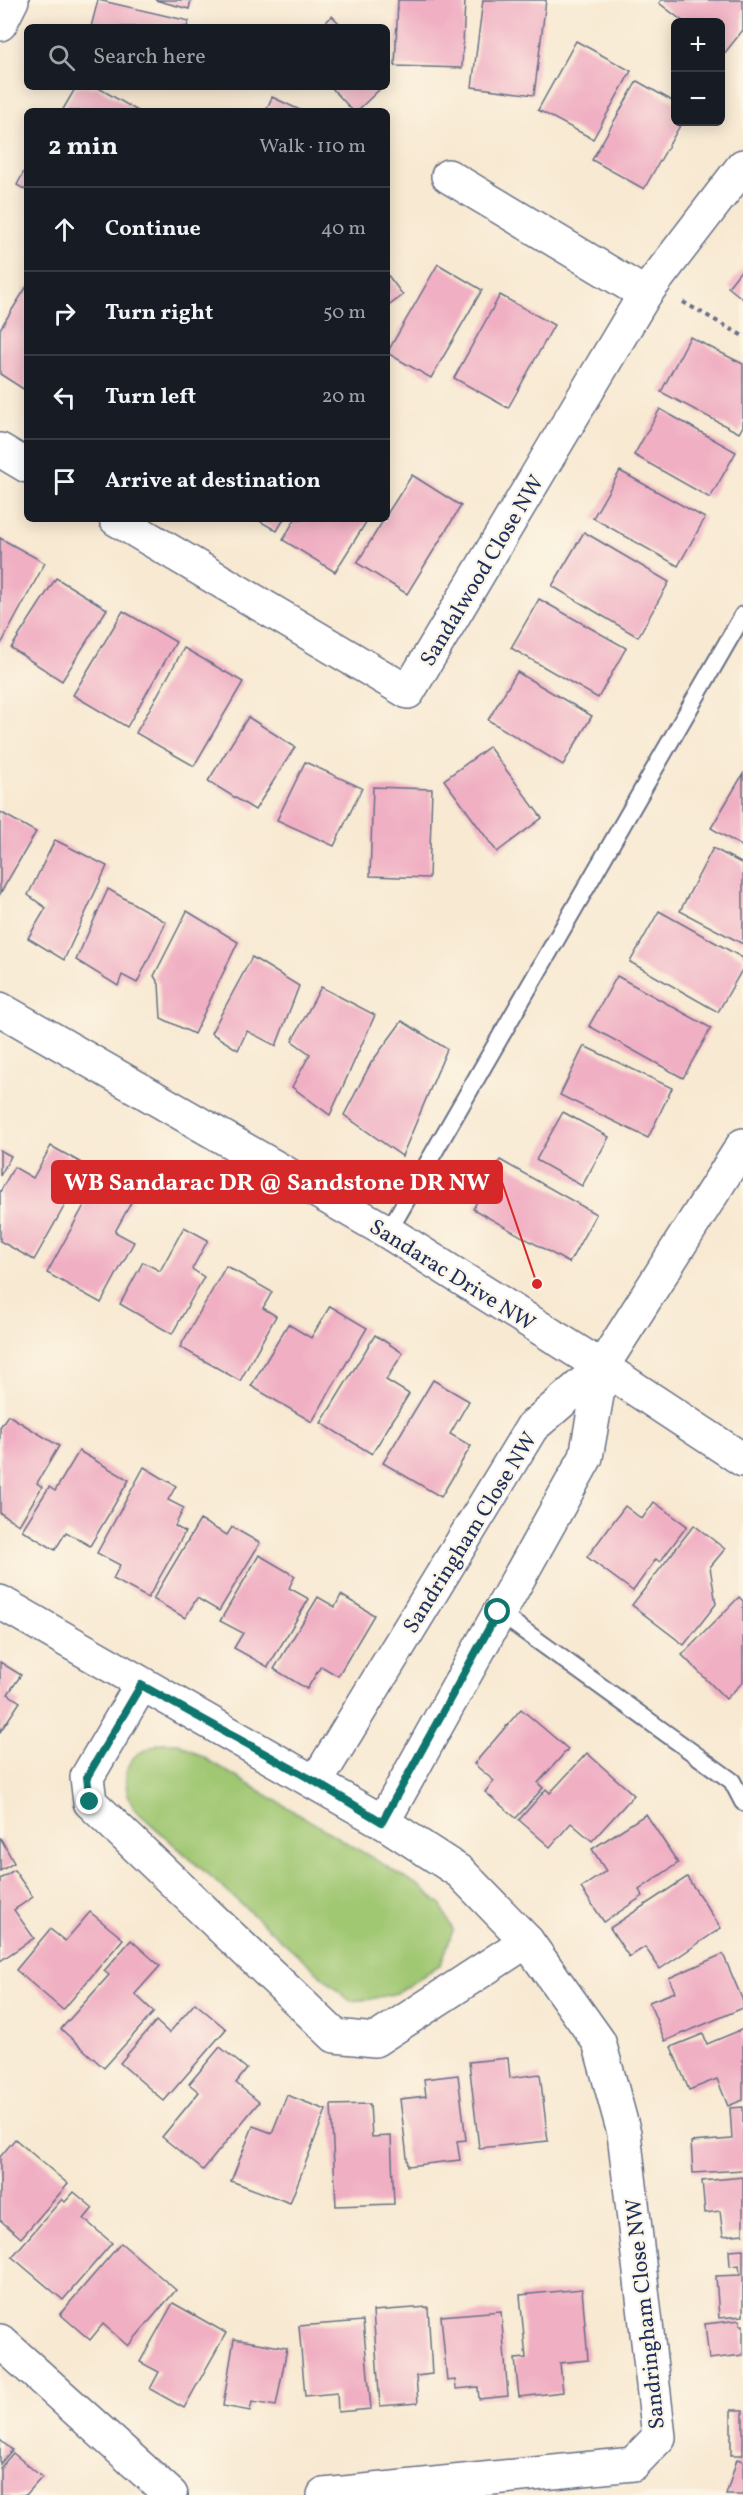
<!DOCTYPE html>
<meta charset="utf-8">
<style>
body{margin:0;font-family:Vollkorn,serif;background:#20242c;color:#f1f3f6}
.controls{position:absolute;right:18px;top:18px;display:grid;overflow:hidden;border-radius:9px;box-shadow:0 3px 15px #0003}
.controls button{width:54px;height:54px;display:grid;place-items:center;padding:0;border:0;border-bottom:2px solid #363941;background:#171b24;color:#f1f3f6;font:30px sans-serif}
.stop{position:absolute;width:18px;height:18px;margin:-14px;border:4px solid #0f766e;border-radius:50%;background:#fff}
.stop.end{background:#0f766e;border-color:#fff;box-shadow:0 2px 6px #0008}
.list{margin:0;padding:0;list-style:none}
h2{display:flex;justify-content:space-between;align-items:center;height:78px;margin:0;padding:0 24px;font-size:26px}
h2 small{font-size:20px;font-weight:400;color:#9ea1a6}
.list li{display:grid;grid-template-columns:39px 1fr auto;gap:18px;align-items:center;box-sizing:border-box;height:84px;padding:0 24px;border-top:2px solid #363941}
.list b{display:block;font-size:22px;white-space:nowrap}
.list em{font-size:20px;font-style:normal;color:#9ea1a6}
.icon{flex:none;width:33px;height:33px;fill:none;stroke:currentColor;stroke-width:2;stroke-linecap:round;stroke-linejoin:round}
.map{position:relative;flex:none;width:743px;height:2495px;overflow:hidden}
.search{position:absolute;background:#171b24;box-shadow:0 3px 15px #0003;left:24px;top:24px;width:366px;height:66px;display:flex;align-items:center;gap:15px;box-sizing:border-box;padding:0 21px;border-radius:9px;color:#9ea1a6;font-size:22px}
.panel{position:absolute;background:#171b24;box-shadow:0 3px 15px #0003;left:24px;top:108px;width:366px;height:414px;border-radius:9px}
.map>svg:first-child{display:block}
.green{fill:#a0c772;stroke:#5e7b68;stroke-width:1.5}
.building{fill:#f0afc3}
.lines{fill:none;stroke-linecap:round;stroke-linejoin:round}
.service-casing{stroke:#687087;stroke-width:20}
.minor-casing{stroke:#687087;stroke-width:36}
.tertiary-casing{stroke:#687087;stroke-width:36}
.path{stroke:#687087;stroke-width:4;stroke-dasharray:4.5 4.5;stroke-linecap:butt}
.service{stroke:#fff;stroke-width:16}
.minor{stroke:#fff;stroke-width:33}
.tertiary{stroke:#fff;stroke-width:33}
.route{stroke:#0f766e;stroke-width:8}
.labels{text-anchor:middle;stroke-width:4.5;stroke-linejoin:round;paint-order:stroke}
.street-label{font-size:22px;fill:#1b2f5e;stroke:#fcf5e5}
.leader{fill:none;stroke:#d62828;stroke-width:2}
.callout-dot{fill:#d62828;stroke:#fcf5e5;stroke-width:2}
.callout{fill:#d62828;stroke:#d62828;stroke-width:2}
.callout-label{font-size:24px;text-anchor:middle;font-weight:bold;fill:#fff}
</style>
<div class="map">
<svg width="743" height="2495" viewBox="0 0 743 2495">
<rect width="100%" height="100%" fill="#fcf5e5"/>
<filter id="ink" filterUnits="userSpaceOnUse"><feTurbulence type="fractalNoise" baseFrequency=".0167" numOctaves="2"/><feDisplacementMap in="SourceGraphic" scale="12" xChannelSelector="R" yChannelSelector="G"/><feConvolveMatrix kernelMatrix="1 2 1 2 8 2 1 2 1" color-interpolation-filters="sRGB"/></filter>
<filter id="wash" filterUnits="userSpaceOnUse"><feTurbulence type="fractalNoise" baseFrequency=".008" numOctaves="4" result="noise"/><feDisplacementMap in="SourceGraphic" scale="24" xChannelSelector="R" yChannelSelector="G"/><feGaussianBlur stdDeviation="1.35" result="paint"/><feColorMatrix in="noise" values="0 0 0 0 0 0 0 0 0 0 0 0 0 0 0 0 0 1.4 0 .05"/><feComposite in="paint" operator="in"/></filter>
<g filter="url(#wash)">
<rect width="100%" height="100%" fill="#f8e9d2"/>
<path class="green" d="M160 1743H179L418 1885 442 1906 453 1930 441 1964 397 1993 371 1999 350 2001 134 1809C126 1792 120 1773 134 1757 140 1751 153 1747 160 1743Z"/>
<g id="blocks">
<g class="building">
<path d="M98 0 189 21 187 27H91Z"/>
<path d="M155 0H191L189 9Z"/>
<path d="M398 0H465L462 68 395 66Z"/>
<path d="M483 0H546L534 95 472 87Z"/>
<path d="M661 0H743V30L724 54 720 51V22H684L659 3Z"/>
<path d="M332 16 343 27H321Z"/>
<path d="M576 41 631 71 593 139 538 110Z"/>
<path d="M637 81 676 103V122H682L644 189 592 160Z"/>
<path d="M76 87H97L138 111H62Z"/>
<path d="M331 87H382L357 111H353Z"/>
<path d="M272 97 302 111H266Z"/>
<path d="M27 166V191L17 185Z"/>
<path d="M438 264 482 290 431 378 387 353Z"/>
<path d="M743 268V299L728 287Z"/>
<path d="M387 274 403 295 387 307Z"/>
<path d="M27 286V388L25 390 0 374V329Z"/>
<path d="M500 295 554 325 508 408 454 378Z"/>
<path d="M690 337 743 364V426L739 433 661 392Z"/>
<path d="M660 409 736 452 710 498 634 455Z"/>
<path d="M620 471 705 518 678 566 593 518Z"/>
<path d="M412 475 461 506 407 594 357 563 384 519H387V514Z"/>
<path d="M256 519H284L277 531Z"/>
<path d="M295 519H368L335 572 283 540Z"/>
<path d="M584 532 669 582 638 637 552 586Z"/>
<path d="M0 538 45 563 0 646Z"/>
<path d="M56 578 107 609 62 681 11 648Z"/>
<path d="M539 599 626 648 598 698 511 648Z"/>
<path d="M123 611 176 642 127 727 73 695Z"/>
<path d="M184 648 243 682 194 766 136 733Z"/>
<path d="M517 672 592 716 563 765 488 720Z"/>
<path d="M248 717 295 747 255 810 208 781Z"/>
<path d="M489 747 542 818 497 852 444 780Z"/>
<path d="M305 762 362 788 334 846 277 820Z"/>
<path d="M743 774V847L711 828Z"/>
<path d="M373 787 432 789 429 878 370 876Z"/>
<path d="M0 812 36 832 0 894Z"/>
<path d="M55 840 107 866 64 960 28 938 46 908 28 895Z"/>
<path d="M713 848 743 864V944L680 911Z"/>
<path d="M108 889 166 922 137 983 122 975 118 986 76 960Z"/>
<path d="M187 911 238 942 194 1034 161 1018 159 984 154 976Z"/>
<path d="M659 911 743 958V968L718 1012 630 962Z"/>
<path d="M252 957 299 986 276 1046 247 1031 238 1050 211 1033Z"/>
<path d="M617 976 711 1028 683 1078 589 1026Z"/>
<path d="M321 987 375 1015 330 1115 292 1087 310 1054 292 1041Z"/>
<path d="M402 1021 447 1049 402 1156 344 1115 371 1063Z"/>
<path d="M584 1046 672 1088 648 1138 560 1095Z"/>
<path d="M563 1112 609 1137 582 1186 536 1160Z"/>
<path d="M51 1146 87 1166 34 1260 0 1241V1192L14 1167 33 1178Z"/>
<path d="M0 1150 11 1156 0 1176Z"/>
<path d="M500 1160 596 1214 569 1263 473 1209Z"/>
<path d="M98 1180 133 1199 115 1232 134 1242 101 1303 47 1273Z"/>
<path d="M184 1227 208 1240 192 1269 204 1277 172 1334 120 1304 143 1262 160 1271Z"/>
<path d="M226 1266 272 1292 263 1308 276 1316 240 1381 180 1347Z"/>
<path d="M330 1306 367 1328 312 1422 251 1386 288 1324 311 1338Z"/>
<path d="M375 1335 403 1353 386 1380 409 1394 372 1454 321 1423Z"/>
<path d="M433 1380 469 1401 450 1434 471 1446 441 1497 383 1463Z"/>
<path d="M8 1415 59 1446 37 1483 42 1487 19 1525 0 1513V1427Z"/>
<path d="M79 1451 129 1480 90 1546 66 1532 55 1550 22 1530 49 1487 55 1491Z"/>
<path d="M144 1467 176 1486 168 1500 184 1508 175 1526 185 1532 148 1598 113 1579 120 1565 97 1553Z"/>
<path d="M654 1502 687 1526 660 1562 656 1559 633 1591 587 1557 625 1506 642 1519Z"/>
<path d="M200 1520 227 1535 232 1527 260 1543 219 1611 197 1598 185 1618 153 1599Z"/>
<path d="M694 1525 725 1549 710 1567 716 1604 684 1645 632 1605Z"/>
<path d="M259 1555 295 1576 289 1588 309 1599 268 1667 234 1648 243 1633 220 1621Z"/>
<path d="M341 1595 374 1615 338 1676 321 1666 307 1689 274 1669 318 1597 335 1607Z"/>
<path d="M739 1597 743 1601V1682L726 1699 682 1655Z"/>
<path d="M0 1662 21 1675 8 1694 20 1702 0 1732Z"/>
<path d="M521 1709 568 1749 538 1783 543 1788 516 1818 485 1792 494 1781 474 1764Z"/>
<path d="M587 1753 634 1795 592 1841 571 1823 550 1847 519 1820 546 1789 550 1793Z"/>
<path d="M646 1814 678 1863 639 1890 643 1896 604 1922 581 1888 606 1871 592 1849Z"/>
<path d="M0 1837 14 1863 0 1871Z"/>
<path d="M14 1870 33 1897 14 1910 34 1938 0 1961V1879Z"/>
<path d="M687 1877 721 1928 660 1969 645 1947 629 1957 610 1928Z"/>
<path d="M90 1912 123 1939 63 2010 16 1970 50 1929 65 1941Z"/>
<path d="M131 1940 160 1966 135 1994 154 2012 104 2068 61 2029 109 1975 104 1971Z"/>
<path d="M723 1954 743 2001V2008L665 2041 649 2002 675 1992 669 1978Z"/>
<path d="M195 2003 226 2029 164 2101 120 2063 156 2021 169 2033Z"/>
<path d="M743 2029V2100L728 2106 717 2079 689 2090 671 2047 703 2034 707 2044Z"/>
<path d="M220 2047 247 2069 236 2083 259 2102 203 2170 162 2137 199 2092 189 2084Z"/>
<path d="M508 2058 510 2078 540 2074 548 2141 479 2148 469 2062Z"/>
<path d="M458 2075 466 2140 457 2141 460 2160 408 2166 400 2099 426 2096 424 2079Z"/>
<path d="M287 2095 326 2110 290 2203 231 2181 253 2126 272 2133Z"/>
<path d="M370 2104 372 2137 391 2136 394 2204 336 2206 331 2105Z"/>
<path d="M743 2107V2170L693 2173 691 2142 732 2139 730 2108Z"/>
<path d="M15 2139 68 2184 21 2238 0 2220V2157Z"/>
<path d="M743 2177V2234L723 2236 720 2211 705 2213 702 2181Z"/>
<path d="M74 2192 93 2208 84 2219 112 2243 63 2300 12 2257 62 2199 65 2202Z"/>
<path d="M121 2243 176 2290 128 2346 103 2324 90 2340 60 2314Z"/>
<path d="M743 2249V2316L719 2318 716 2276 740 2275 739 2265 730 2266 729 2250Z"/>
<path d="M582 2289 588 2360 560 2363 563 2392 519 2397 515 2359 526 2358 520 2295Z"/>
<path d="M173 2303 226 2333 184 2408 150 2389 159 2372 140 2362Z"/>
<path d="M428 2307 432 2374 416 2376 418 2403 380 2406 373 2311Z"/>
<path d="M501 2311 508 2396 479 2399 478 2387 456 2389 455 2380 447 2381 441 2316Z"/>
<path d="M740 2320V2325H743V2355L709 2359 705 2324Z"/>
<path d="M363 2321 371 2409 338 2412 337 2393 305 2396 299 2326Z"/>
<path d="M234 2339 287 2348 276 2406 252 2402 250 2411 223 2406Z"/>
<rect x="731" y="2410" width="12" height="45"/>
<path d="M0 2440 12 2450 0 2464Z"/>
<path d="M13 2453 42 2477 26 2495H0V2468Z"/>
<path d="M737 2459 743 2461V2495H726Z"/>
</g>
</g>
</g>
<g filter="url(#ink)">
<use href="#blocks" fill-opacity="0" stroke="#687087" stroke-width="1.5"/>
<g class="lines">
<g class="service-casing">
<g id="service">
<path d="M388 1232 743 615"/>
<path d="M498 1612 732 1781 743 1802"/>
</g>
</g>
<g class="minor-casing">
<g id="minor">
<path d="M0 24 12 0"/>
<path d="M448 176 645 294"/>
<path d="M0 450 27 466"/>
<path d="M116 519 408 692 645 294 743 166"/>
<path d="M0 1602 383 1822 460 1872 527 1941 599 2042 624 2133 659 2437 633 2464 324 2495"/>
<path d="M141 1685 87 1777 90 1802 335 2036 375 2040 527 1941"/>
<path d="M316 1782 532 1427 602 1367"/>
<path d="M383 1822 586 1457 602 1367"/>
<path d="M0 2341 171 2495"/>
</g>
</g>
<g class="tertiary-casing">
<g id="tertiary">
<path d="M0 1009 388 1232 602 1367 743 1460"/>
<path d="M602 1367 743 1145"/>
</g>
</g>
<path class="path" d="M683 302 743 336"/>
<use href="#service" class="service"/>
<use href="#minor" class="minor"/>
<use href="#tertiary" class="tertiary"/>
</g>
</g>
<g class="lines" filter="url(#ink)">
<path class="route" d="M90 1802 87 1777 141 1685 316 1782 382 1822 498 1612"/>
</g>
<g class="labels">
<g class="street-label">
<text transform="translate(481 570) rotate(-59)" y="8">Sandalwood Close NW</text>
<text transform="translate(453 1274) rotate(32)" y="8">Sandarac Drive NW</text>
<text transform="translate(469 1532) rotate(-58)" y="8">Sandringham Close NW</text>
<text transform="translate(644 2314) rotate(-96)" y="8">Sandringham Close NW</text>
</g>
</g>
<path class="leader" d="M537 1284L502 1182"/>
<circle class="callout-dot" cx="537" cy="1284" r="6"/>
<rect class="callout" x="52" y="1161" width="450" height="42" rx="6"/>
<g class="callout-label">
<text x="277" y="1190">WB Sandarac DR @ Sandstone DR NW</text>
</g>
</svg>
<div class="controls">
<button>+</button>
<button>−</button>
</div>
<div class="stop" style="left:498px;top:1612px"></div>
<div class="stop end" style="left:90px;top:1802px"></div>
<div class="search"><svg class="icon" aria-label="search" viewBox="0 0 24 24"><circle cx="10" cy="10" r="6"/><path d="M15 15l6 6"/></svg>Search here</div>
<section class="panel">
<h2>2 min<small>Walk · 110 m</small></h2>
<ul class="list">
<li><svg class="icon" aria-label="ahead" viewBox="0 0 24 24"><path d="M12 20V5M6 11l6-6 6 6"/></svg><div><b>Continue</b></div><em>40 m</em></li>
<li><svg class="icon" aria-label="right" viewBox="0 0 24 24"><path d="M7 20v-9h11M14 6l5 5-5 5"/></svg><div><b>Turn right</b></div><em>50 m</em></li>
<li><svg class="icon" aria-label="left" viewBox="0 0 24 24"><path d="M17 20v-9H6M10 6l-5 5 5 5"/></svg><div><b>Turn left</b></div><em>20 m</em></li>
<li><svg class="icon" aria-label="arrive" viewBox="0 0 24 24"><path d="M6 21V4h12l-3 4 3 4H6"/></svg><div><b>Arrive at destination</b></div></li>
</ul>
</section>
</div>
